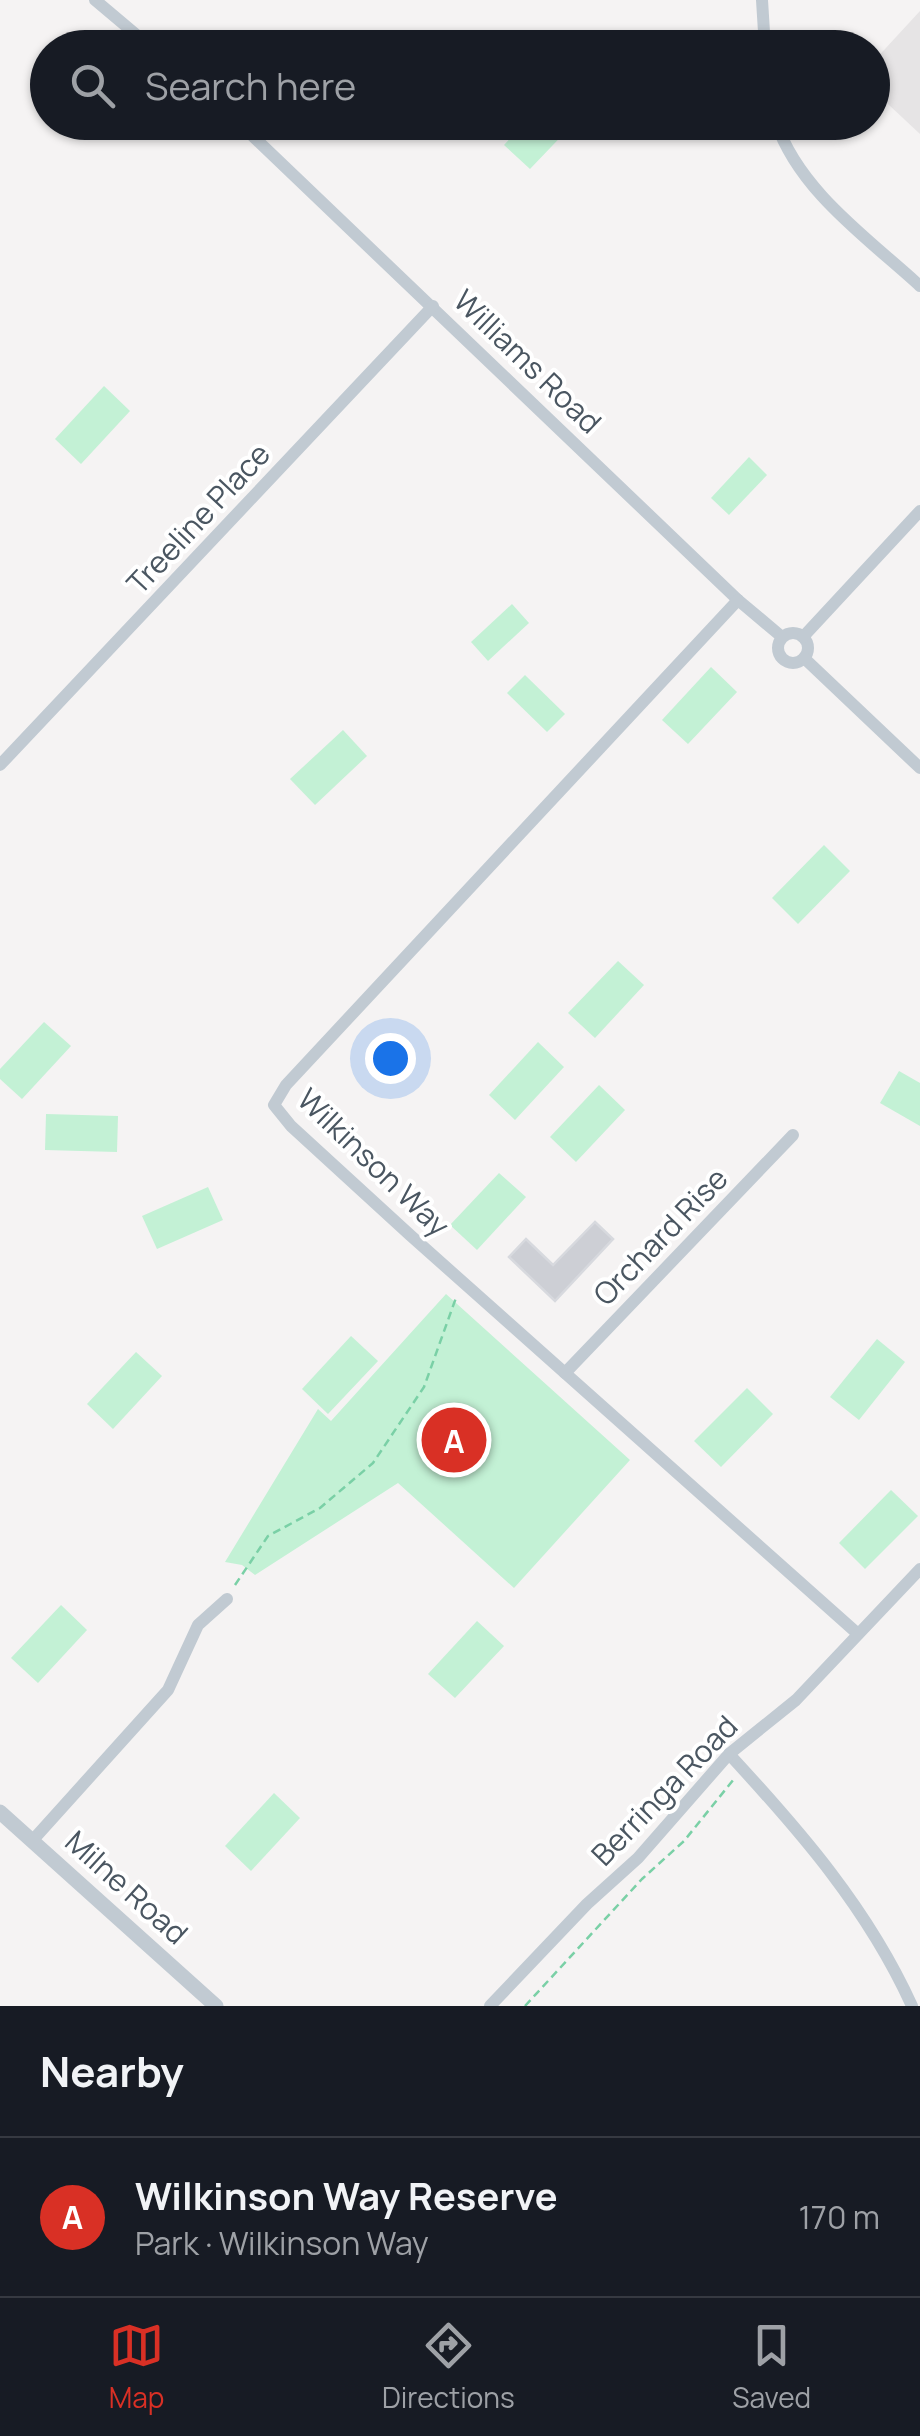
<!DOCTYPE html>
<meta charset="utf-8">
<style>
body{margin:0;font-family:Manrope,sans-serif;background:#242831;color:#f1f3f6}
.you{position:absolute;left:390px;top:1058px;width:35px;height:35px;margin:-25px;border:8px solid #fff;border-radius:50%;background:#1a73e8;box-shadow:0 0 0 15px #1a73e833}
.badge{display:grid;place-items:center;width:65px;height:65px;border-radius:50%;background:#d93025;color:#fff;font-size:32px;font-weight:700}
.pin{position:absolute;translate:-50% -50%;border:5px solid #fff;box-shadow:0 2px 10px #0006}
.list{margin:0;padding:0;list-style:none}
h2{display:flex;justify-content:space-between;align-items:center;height:130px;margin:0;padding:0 40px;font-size:42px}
h2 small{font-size:32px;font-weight:400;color:#9ea1a6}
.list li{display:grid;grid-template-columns:65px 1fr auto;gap:30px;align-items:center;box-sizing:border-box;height:160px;padding:0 40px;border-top:2px solid #363941}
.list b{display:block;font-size:38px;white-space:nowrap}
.list p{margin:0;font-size:32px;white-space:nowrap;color:#9ea1a6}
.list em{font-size:32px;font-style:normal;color:#9ea1a6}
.icon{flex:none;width:55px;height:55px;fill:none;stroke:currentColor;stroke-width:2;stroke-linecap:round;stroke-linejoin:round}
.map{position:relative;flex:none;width:920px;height:2006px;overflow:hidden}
.search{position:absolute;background:#171b24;box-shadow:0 2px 8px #0004;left:30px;right:30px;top:30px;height:110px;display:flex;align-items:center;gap:25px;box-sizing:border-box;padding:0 35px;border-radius:55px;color:#9ea1a6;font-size:38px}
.sheet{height:290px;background:#171b24}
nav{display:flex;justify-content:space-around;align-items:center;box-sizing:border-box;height:140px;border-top:2px solid #363941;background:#171b24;font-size:28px;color:#9ea1a6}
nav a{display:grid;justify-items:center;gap:5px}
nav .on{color:#d93025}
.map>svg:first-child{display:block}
.education{fill:#e6e4e5}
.green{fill:#c3f1d5}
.building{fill:#cdcfd5;stroke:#d7d9de;stroke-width:2.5}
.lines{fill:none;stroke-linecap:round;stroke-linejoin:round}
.path{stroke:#7ad0a6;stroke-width:2.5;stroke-dasharray:8 5;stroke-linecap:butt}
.minor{stroke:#c1cad2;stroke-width:12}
.tertiary{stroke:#c1cad2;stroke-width:15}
.labels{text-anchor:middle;stroke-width:8;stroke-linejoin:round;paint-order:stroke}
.street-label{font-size:30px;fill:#4a5661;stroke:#fff}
</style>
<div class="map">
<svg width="920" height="2006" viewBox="0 0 920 2006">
<rect width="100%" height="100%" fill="#f5f3f3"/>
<path class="education" d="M920 11V134L872 89 873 62Z"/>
<g class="green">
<path d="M524 123V122L574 123 530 169 504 145Z"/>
<path d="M104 386 130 411 81 464 55 439Z"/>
<path d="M749 457 767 475 729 515 711 498Z"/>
<path d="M512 604 529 623 488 661 471 642Z"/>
<path d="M711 667 737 692 688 744 662 720Z"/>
<path d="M525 675 565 714 547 732 507 693Z"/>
<path d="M343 730 367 756 315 805 290 779Z"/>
<path d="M824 845 850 871 798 924 772 898Z"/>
<path d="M618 961 644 985 595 1038 568 1013Z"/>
<path d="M44 1022 71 1046 22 1099 0 1079V1069Z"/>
<path d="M538 1042 564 1067 515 1120 489 1095Z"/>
<path d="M899 1071 920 1083V1126L880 1103Z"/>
<path d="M599 1085 625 1110 576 1162 550 1137Z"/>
<path d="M46 1114 118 1116 117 1152 45 1150Z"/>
<path d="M499 1173 526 1197 477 1250 450 1225Z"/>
<path d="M208 1187 223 1220 157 1249 142 1216Z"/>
<path d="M446 1294 630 1460 514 1588 398 1483 255 1575 242 1565 225 1562 318 1409 331 1421Z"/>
<path d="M351 1336 378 1361 328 1414 302 1389Z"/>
<path d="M877 1339 905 1362 859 1420 830 1397Z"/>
<path d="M136 1352 162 1376 113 1429 87 1404Z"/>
<path d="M747 1388 773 1414 721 1467 694 1441Z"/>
<path d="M891 1490 918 1516 865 1569 839 1543Z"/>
<path d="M61 1605 87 1630 38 1683 11 1658Z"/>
<path d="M477 1621 504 1646 455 1698 428 1674Z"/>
<path d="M274 1793 300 1818 251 1871 225 1846Z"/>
</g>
<path class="building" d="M595 1222 613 1239 555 1301 509 1257 526 1239 553 1265Z"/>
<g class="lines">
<g class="path">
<path d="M235 1585 268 1536 320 1508 373 1463 424 1387 457 1295"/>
<path d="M525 2006 642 1879 684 1841 734 1779"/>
</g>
<g class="minor">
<path d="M95 0 152 48"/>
<path d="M762 0 765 48"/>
<path d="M238 122 738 600 782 637"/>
<path d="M776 122C799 191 869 239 920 286"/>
<path d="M738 600 286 1085 274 1105 291 1126 410 1235 858 1634"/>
<circle cx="793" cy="648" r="15"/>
<path d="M803 637 920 511"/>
<path d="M804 658 920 768"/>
<path d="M0 765 433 306"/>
<path d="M565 1373 793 1135"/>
<path d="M729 1754C801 1832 868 1909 912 2006"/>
<path d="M32 1841 168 1690 198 1625 227 1599"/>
<path d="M490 2006 587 1904 638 1858 729 1754 796 1700 920 1569"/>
</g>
<path class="tertiary" d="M0 1812 216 2006"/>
</g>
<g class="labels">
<g class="street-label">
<text transform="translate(527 362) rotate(44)" y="10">Williams Road</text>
<text transform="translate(199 519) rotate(-47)" y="10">Treeline Place</text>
<text transform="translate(373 1163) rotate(44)" y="10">Wilkinson Way</text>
<text transform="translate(661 1237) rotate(-46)" y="10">Orchard Rise</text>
<text transform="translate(665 1791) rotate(-46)" y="10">Berringa Road</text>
<text transform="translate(126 1888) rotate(42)" y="10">Milne Road</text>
</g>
</g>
</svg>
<div class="you"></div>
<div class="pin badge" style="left:454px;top:1440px">A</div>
<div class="search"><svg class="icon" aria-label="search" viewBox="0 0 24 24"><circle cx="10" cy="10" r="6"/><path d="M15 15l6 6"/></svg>Search here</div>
</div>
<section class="sheet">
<h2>Nearby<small></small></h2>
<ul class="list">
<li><span class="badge">A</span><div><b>Wilkinson Way Reserve</b><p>Park · Wilkinson Way</p></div><em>170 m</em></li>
</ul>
</section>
<nav>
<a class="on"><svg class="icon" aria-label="map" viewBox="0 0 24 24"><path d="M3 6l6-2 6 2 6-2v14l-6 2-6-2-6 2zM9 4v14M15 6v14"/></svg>Map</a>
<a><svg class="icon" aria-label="directions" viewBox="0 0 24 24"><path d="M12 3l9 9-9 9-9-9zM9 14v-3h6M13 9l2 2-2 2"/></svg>Directions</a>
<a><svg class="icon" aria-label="saved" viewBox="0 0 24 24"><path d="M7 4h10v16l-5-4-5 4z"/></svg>Saved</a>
</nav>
